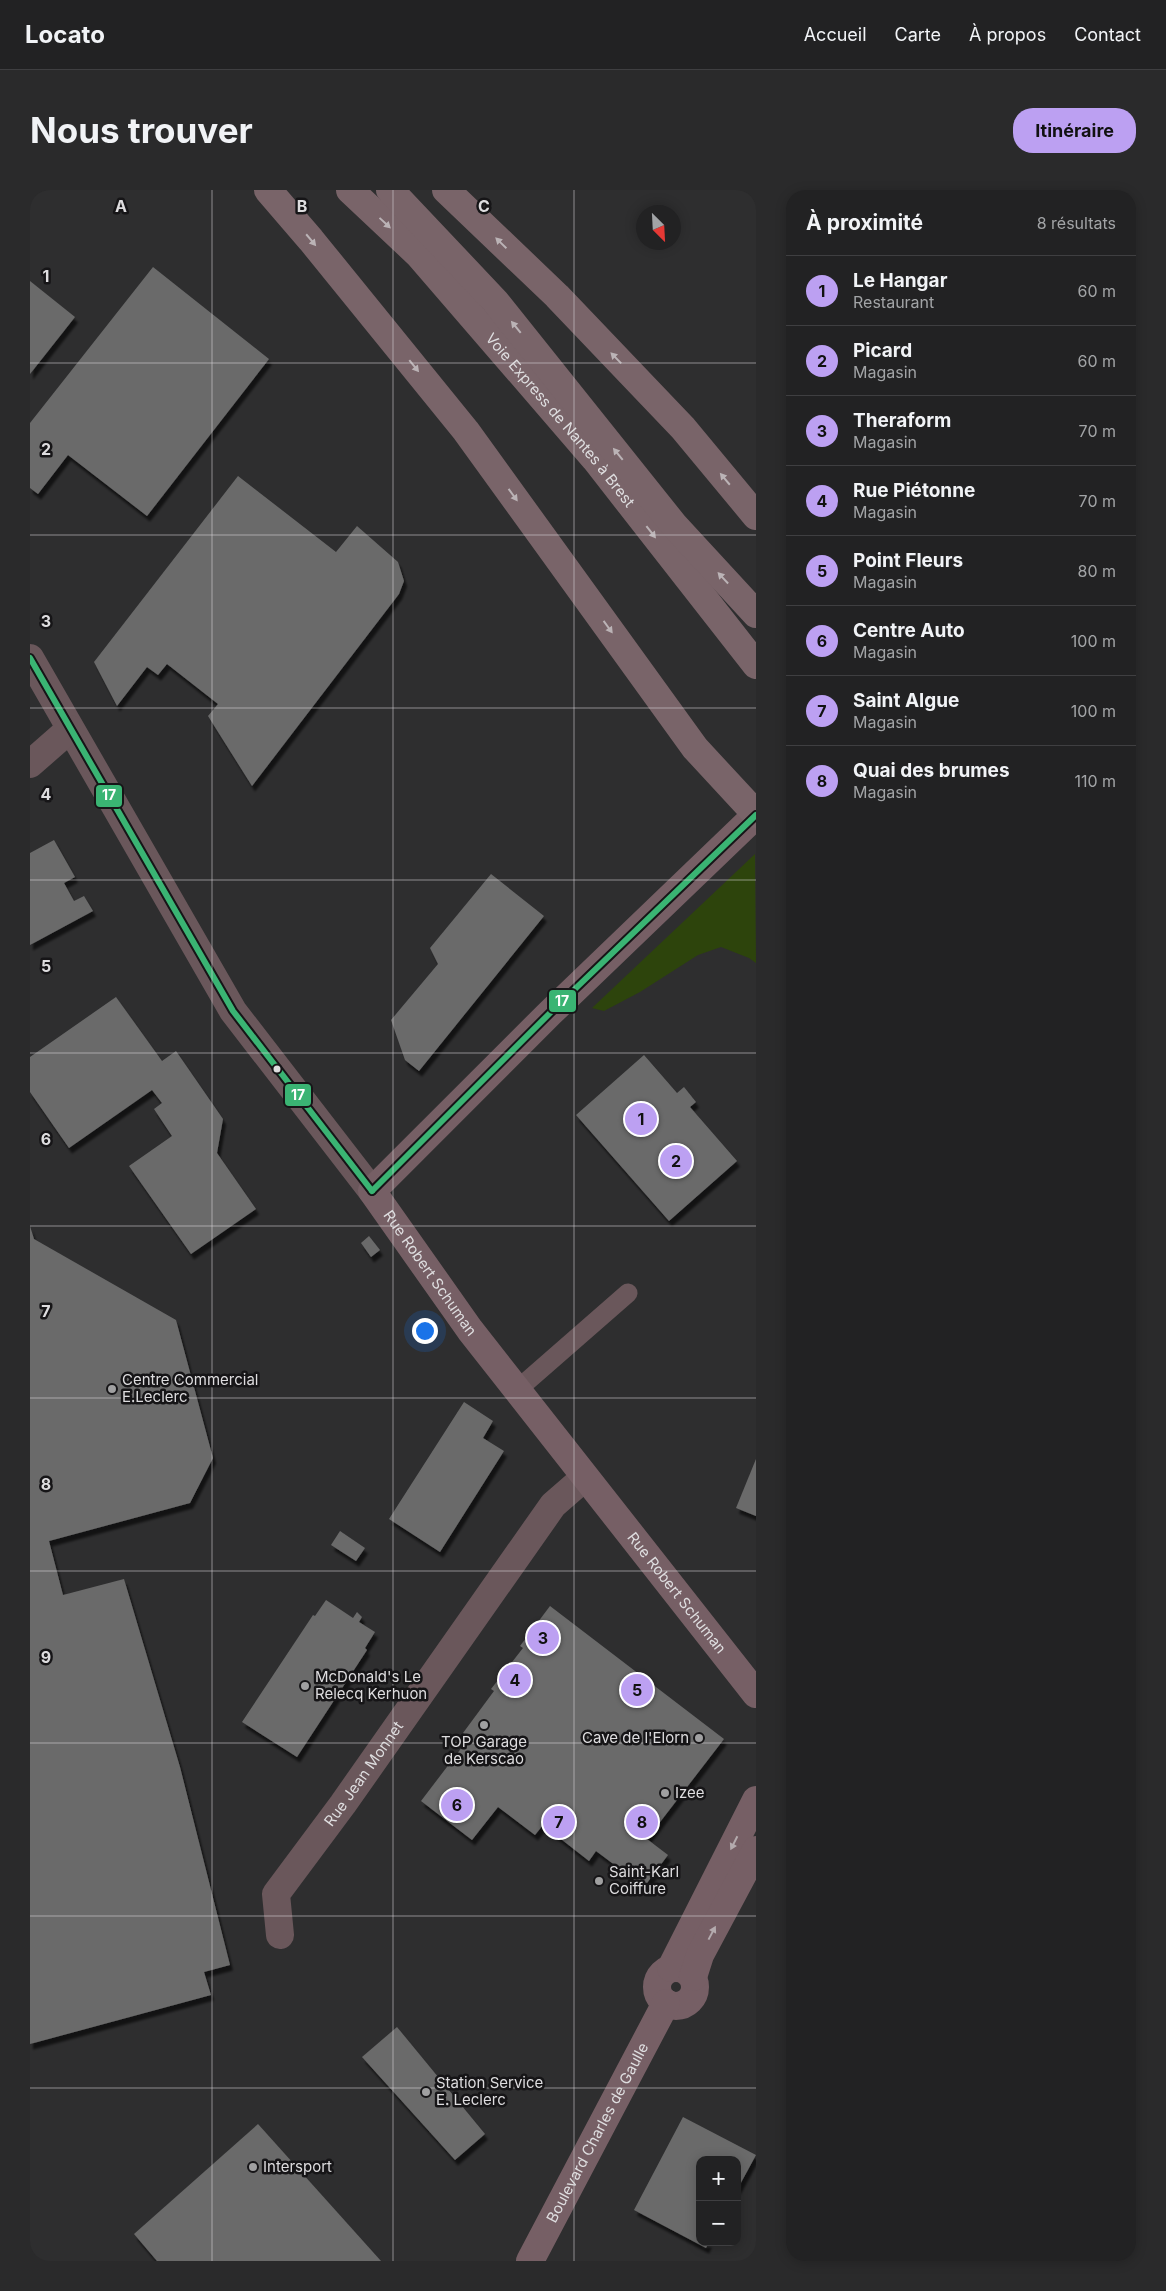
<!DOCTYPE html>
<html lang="fr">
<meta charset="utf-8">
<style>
body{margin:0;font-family:Inter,sans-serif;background:#2a2a2b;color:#f1f3f6}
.controls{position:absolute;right:15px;bottom:15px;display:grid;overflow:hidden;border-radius:10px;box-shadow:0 2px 12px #0003}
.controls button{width:45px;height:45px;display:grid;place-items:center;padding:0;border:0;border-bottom:1px solid #3f3f41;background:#222223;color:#f1f3f6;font:25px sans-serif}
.compass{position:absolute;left:606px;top:15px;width:45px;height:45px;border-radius:50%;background:#222223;box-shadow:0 2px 12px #0003;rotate:156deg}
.you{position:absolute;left:394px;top:1140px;width:18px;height:18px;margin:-12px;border:4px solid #fff;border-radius:50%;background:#1a73e8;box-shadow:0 0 0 8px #1a73e833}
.badge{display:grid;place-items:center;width:32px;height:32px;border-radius:50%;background:#bca0f2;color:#111;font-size:16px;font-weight:700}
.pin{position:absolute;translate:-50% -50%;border:2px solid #fff;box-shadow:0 1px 5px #0006}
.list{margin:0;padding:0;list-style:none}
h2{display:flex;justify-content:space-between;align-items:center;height:65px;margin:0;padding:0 20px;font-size:21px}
h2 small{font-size:16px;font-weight:400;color:#a2a4a6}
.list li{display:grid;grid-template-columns:32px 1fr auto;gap:15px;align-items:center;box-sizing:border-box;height:70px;padding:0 20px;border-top:1px solid #3f3f41}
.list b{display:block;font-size:19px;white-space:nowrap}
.list p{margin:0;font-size:16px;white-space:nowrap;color:#a2a4a6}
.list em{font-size:16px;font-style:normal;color:#a2a4a6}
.map{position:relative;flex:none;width:726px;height:2071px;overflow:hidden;border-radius:20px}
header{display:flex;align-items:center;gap:30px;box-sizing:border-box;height:70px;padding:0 25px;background:#222223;border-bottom:1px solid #3f3f41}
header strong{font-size:24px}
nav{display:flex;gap:28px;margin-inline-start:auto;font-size:18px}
.intro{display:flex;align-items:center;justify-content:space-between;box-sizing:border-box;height:120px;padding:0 30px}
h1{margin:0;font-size:35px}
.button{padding:12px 22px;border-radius:20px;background:#bca0f2;color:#111;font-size:18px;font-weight:700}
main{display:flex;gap:30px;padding:0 30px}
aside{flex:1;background:#222223;border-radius:20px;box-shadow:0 2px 12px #0003}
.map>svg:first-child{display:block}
.green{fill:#2d440c}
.building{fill:#6a6a6a;filter:url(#shadow)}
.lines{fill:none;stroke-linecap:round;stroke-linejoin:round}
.lane{stroke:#6a575b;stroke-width:19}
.street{stroke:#6a575b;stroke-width:28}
.secondary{stroke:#765f65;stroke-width:28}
.highway{stroke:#796469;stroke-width:28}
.bus-1-casing{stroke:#161517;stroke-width:10}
.bus-1{stroke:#3ab473;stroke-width:6}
.oneway{fill:#bbb3b6}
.oneway2{fill:#b4abae}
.grid{fill:none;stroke:#dedddf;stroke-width:1;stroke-opacity:0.55}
.bus-dot{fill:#dedddf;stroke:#161517;stroke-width:2}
.poi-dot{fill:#a0a0a1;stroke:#161517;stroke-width:2}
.labels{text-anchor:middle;stroke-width:5;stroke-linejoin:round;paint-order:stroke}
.street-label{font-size:15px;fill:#dedddf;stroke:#161517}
.poi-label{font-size:15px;fill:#dedddf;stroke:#161517;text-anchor:start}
.grid-label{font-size:16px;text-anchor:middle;font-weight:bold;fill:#dedddf;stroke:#161517;stroke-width:5;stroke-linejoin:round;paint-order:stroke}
.line-badge{stroke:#161517;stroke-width:2}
.badge-label{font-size:14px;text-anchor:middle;font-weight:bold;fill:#fff}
</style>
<header>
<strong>Locato</strong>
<nav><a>Accueil</a><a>Carte</a><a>À propos</a><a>Contact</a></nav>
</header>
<div class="intro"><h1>Nous trouver</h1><a class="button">Itinéraire</a></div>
<main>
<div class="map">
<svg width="726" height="2071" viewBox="0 0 726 2071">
<defs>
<filter id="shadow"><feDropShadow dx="3" dy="5.5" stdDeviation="1" flood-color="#0009"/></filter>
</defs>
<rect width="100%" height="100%" fill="#2e2e2f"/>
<path class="green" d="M725 664 726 773 719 768 691 757 668 765 610 802 574 821 562 818Z"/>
<g class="building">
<path d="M123 77 239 169 117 326 38 265 8 304 0 298V233Z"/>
<path d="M0 91 45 127 0 184Z"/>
<path d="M208 286 306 362 327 336 368 372 374 391 369 404 222 596 178 526 188 514 137 474 128 485 117 477 87 516 64 472Z"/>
<path d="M24 650 45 687 34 693 44 711 54 706 63 721 0 755V663Z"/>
<path d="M461 684 514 726 389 881 375 870 361 830 408 774 400 758Z"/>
<path d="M86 807 132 871 146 861 193 929 187 963 226 1019 161 1064 99 976 142 946 124 919 132 913 122 900 39 958 0 902V867Z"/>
<path d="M614 865 647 903 654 897 666 912 660 917 707 971 639 1031 546 925Z"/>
<path d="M0 1036 4 1049 146 1130 183 1268 160 1313 19 1351 33 1405 94 1389 150 1577 200 1775 174 1782 181 1805 0 1854Z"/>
<path d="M339 1046 350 1060 341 1067 331 1053Z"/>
<path d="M434 1212 463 1231 453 1248 474 1261 410 1362 359 1329Z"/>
<path d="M726 1269V1326L706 1318Z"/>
<path d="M310 1341 335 1358 326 1371 301 1355Z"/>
<path d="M296 1410 323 1428 327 1422 332 1427 329 1432 345 1442 335 1458 337 1460 267 1567 212 1532 283 1425 285 1426Z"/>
<path d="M520 1416 694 1549 617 1649 638 1665 614 1697 566 1661 559 1671 513 1635 505 1645 468 1617 442 1650 391 1611 439 1548 433 1543 464 1501 461 1499 493 1458 490 1456Z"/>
<path d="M367 1837 455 1944 425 1970 332 1867Z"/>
<path d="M653 1927 726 1965 707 2000V1970H670V2052H679L676 2058 604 2020Z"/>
<path d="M228 1934 351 2071H127L104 2044Z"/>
</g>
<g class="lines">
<path class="lane" d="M487 1200 598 1103"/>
<g class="street">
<path d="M0 468 203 821 342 1001"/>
<path d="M0 574 40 539"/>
<path id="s1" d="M250 1745 246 1704 313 1614 523 1315 554 1288"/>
</g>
<g class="secondary">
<path id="s2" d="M726 625 520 823 342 1001 440 1140 726 1504"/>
<circle cx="646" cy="1797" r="19"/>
<path d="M641 1778 726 1610"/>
<path d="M663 1787 670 1765 726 1660"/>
<path id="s3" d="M500 2071 636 1813"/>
</g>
<g class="highway">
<path d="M238 0 281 50 436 241 665 558 726 624"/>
<path id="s4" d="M320 0 389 65 565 269 726 475"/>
<path d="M360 0 465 111 644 335 726 424"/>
<path d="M416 0 527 106 653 238 726 326"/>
</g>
<g class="bus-1-casing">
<g id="bus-1">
<path d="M0 468 203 821 342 1001"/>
<path d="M342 1001 520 823 726 625"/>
</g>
</g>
<use href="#bus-1" class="bus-1"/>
</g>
<defs><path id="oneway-solid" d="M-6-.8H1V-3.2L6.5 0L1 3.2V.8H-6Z" transform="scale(1.25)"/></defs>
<g class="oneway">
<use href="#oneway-solid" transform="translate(355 33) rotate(43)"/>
<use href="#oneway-solid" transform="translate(281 50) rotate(50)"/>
<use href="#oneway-solid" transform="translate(471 53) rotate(-136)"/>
<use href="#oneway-solid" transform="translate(486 137) rotate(-129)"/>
<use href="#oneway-solid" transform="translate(586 168) rotate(-134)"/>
<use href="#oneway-solid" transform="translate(384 176) rotate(51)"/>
<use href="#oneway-solid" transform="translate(588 264) rotate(-129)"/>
<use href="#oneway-solid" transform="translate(695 289) rotate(-130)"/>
<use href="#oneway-solid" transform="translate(483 305) rotate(54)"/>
<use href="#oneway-solid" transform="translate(621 342) rotate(52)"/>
<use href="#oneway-solid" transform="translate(693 388) rotate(-133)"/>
<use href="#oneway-solid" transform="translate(578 437) rotate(54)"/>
</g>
<g class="oneway2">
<use href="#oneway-solid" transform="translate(704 1653) rotate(117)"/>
<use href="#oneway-solid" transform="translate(682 1743) rotate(-62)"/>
</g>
<path class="grid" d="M182 0V2071M363 0V2071M544 0V2071M0 173H726M0 345H726M0 518H726M0 690H726M0 863H726M0 1036H726M0 1208H726M0 1381H726M0 1553H726M0 1726H726M0 1898H726"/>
<circle class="bus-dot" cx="247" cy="879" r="4.5"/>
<g class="poi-dot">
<circle cx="82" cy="1199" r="5"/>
<circle cx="275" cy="1496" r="5"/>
<circle cx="454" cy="1535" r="5"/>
<circle cx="669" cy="1548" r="5"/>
<circle cx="635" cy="1603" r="5"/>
<circle cx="569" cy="1691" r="5"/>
<circle cx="396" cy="1902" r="5"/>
<circle cx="223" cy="1977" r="5"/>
</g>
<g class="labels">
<g class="street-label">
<text dy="5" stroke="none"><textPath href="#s4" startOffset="312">Voie Express de Nantes à Brest</textPath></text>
<text dy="5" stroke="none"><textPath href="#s2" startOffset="638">Rue Robert Schuman</textPath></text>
<text dy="5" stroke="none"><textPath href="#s2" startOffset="1042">Rue Robert Schuman</textPath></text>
<text dy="5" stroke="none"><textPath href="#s1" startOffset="190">Rue Jean Monnet</textPath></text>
<text dy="5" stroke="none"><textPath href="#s3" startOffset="145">Boulevard Charles de Gaulle</textPath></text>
</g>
<g class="poi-label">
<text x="92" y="1195">Centre Commercial<tspan x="92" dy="17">E.Leclerc</tspan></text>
<text x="285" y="1492">McDonald's Le<tspan x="285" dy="17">Relecq Kerhuon</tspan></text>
<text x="659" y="1553" text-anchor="end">Cave de l'Elorn</text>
<text x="454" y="1557" text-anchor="middle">TOP Garage<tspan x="454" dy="17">de Kerscao</tspan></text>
<text x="645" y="1608">Izee</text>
<text x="579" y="1687">Saint-Karl<tspan x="579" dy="17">Coiffure</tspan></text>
<text x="406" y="1898">Station Service<tspan x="406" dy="17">E. Leclerc</tspan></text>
<text x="233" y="1982">Intersport</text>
</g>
</g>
<g class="grid-label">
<text x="91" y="22">A</text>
<text x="272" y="22">B</text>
<text x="454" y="22">C</text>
<text x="16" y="92">1</text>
<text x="16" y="265">2</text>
<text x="16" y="437">3</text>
<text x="16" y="610">4</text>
<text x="16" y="782">5</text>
<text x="16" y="955">6</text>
<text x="16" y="1127">7</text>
<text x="16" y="1300">8</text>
<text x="16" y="1473">9</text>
</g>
<g class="line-badge">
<rect x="65" y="594" width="28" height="24" rx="5" fill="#3ab473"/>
<rect x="518" y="799" width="29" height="24" rx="5" fill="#3ab473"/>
<rect x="254" y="893" width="28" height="24" rx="5" fill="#3ab473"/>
</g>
<g class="badge-label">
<text x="79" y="610">17</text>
<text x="532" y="816">17</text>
<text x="268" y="910">17</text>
</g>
</svg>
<div class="controls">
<button>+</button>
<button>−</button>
</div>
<svg class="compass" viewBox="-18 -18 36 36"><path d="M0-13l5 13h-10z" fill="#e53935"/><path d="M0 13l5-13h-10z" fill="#a2a4a6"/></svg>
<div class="you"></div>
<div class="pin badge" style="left:611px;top:929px">1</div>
<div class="pin badge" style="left:646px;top:971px">2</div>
<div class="pin badge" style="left:513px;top:1448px">3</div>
<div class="pin badge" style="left:485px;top:1490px">4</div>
<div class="pin badge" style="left:607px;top:1500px">5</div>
<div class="pin badge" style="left:427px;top:1615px">6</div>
<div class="pin badge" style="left:529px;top:1632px">7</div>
<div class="pin badge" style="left:612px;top:1632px">8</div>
</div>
<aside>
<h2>À proximité<small>8 résultats</small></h2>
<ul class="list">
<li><span class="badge">1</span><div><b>Le Hangar</b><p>Restaurant</p></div><em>60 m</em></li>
<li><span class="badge">2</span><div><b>Picard</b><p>Magasin</p></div><em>60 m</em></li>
<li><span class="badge">3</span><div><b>Theraform</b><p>Magasin</p></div><em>70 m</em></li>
<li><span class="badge">4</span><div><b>Rue Piétonne</b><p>Magasin</p></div><em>70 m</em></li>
<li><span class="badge">5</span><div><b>Point Fleurs</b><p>Magasin</p></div><em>80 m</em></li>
<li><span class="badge">6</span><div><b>Centre Auto</b><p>Magasin</p></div><em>100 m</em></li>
<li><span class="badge">7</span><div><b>Saint Algue</b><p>Magasin</p></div><em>100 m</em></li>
<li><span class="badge">8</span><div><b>Quai des brumes</b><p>Magasin</p></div><em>110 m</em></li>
</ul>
</aside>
</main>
